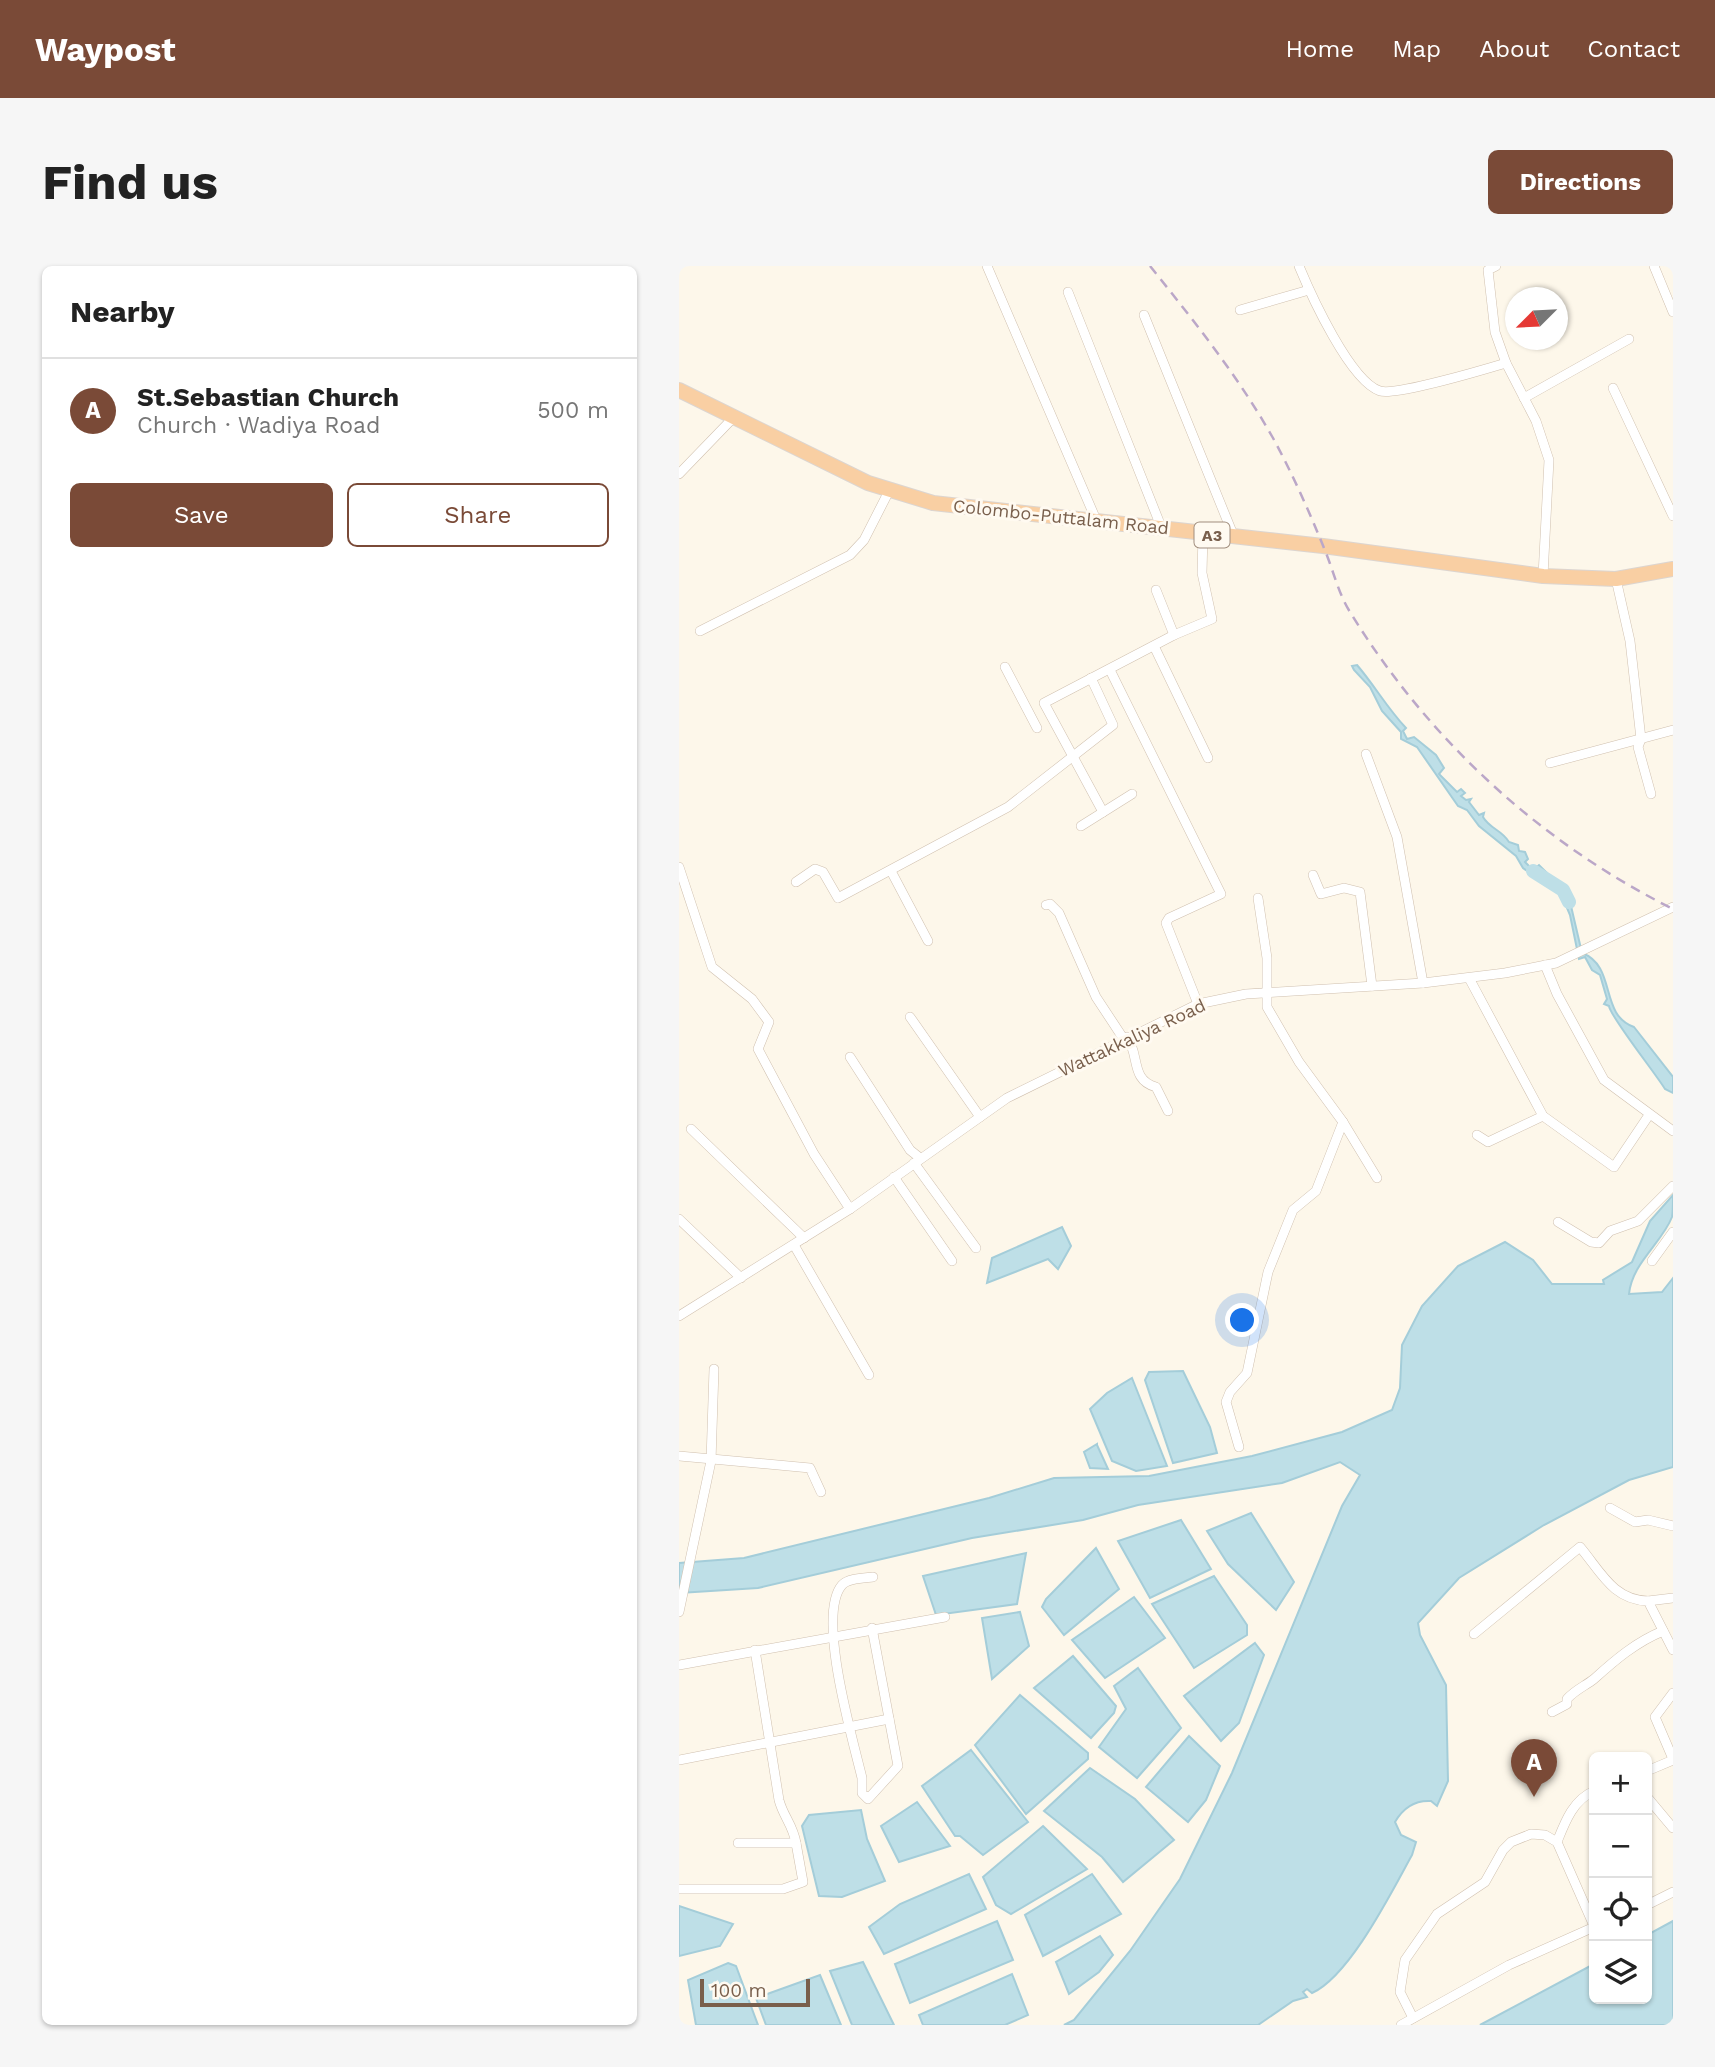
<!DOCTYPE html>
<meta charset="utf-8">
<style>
body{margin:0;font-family:"Work Sans",sans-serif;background:#f6f6f6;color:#222}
.controls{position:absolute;right:21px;bottom:21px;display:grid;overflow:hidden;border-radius:10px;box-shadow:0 2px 5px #0004}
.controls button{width:63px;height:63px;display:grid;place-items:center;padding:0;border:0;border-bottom:2px solid #e0e0e0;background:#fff;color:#222;font:35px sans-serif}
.compass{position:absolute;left:826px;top:21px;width:63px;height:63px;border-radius:50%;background:#fff;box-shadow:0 2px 5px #0004;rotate:246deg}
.scale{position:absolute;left:21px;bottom:18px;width:110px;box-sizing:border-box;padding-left:7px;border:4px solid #795f4c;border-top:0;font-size:19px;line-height:24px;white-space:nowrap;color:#795f4c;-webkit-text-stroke:5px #fffaf1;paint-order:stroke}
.you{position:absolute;left:564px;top:1055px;width:24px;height:24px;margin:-18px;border:5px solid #fff;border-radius:50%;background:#1a73e8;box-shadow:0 0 0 10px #1a73e833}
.badge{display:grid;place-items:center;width:46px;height:46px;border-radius:50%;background:#7a4a37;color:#fff;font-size:23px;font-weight:700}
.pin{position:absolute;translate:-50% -58px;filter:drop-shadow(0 2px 4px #0008)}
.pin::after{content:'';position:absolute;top:37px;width:24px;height:21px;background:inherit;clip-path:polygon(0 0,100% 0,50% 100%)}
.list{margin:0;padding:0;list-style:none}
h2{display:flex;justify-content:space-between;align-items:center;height:91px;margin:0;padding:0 28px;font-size:30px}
h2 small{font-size:23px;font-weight:400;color:#767676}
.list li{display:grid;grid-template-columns:46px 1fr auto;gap:21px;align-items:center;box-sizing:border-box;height:105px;padding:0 28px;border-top:2px solid #e0e0e0}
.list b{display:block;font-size:26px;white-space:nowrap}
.list p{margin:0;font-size:23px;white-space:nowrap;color:#767676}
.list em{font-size:23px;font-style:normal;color:#767676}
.actions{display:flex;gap:14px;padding:21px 28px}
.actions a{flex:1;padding:16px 0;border:2px solid #7a4a37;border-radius:10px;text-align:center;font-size:24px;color:#7a4a37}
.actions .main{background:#7a4a37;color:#fff}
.icon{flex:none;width:38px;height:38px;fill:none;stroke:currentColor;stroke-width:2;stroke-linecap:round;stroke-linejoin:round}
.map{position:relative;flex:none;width:994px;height:1759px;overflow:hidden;border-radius:10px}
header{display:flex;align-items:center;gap:42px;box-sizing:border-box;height:98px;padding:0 35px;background:#7a4a37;color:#fff}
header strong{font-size:33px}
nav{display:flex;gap:38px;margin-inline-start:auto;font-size:24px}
.intro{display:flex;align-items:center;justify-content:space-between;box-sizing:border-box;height:168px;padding:0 42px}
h1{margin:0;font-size:49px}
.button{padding:18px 32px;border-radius:10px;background:#7a4a37;color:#fff;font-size:24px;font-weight:700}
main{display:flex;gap:42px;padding:0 42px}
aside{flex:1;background:#fff;border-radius:10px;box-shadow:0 2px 5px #0004}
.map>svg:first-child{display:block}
.water{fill:#bedfe7;stroke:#a4cdd9;stroke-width:2}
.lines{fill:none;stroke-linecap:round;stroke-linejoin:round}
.river{stroke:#bedfe7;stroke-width:14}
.minor-casing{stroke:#d0c0af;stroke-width:10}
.trunk-casing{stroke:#dcd5d0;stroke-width:16}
.minor{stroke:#fff;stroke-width:9}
.trunk{stroke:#f9cfa3;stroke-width:14}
.rail{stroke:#bba7c8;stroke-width:2.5;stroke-dasharray:10 7;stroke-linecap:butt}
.labels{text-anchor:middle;stroke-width:6;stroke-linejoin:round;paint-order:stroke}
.shield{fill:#fffaf1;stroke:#a18e7e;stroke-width:2}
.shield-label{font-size:16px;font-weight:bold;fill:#795f4c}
.street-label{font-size:18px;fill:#795f4c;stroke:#fffaf1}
</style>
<header>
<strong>Waypost</strong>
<nav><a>Home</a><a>Map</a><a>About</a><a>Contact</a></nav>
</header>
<div class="intro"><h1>Find us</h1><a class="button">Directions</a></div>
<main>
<aside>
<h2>Nearby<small></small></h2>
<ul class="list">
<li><span class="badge">A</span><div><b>St.Sebastian Church</b><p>Church · Wadiya Road</p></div><em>500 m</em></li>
</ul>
<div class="actions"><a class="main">Save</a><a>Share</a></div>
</aside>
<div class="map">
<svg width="994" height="1759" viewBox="0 0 994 1759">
<rect width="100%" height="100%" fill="#fdf7ea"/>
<g class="water">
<path d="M678 399C696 420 708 442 727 462L724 465 728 473 735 471 757 489 765 502 760 508 778 526 782 523 786 527 782 530 787 534 792 533 790 536 800 549 805 547 804 551C811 563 823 564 830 576L839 579 840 585 846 586 849 593 846 596 854 604 860 599 868 607 870 620 888 623 903 687C938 700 920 749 955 761L994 811V827L986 823C977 808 930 749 930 740L925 738 928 733 921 709 913 704 906 691 900 693 891 649 883 630 844 602 837 590 800 560 788 544 779 540 738 481 722 473V466L703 445 691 421 675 404 673 400Z"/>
<path d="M994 929C994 936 994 946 993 951 983 977 953 997 950 1028L983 1026 994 1012V1201L950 1214 865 1259 780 1312 739 1357 741 1369 767 1419 769 1515 758 1540 752 1535C736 1534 724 1542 716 1556L722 1569 737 1576 733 1589C713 1625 671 1710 633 1727L628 1723 624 1726 628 1731 614 1735 579 1759H385L395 1754 451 1685 501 1613 553 1507 663 1240 681 1209 661 1196 603 1217 459 1239 404 1254 293 1272 79 1322 0 1327V1297L65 1292 310 1232 375 1212 470 1210 573 1190 663 1166 713 1144 721 1122 723 1079 743 1040 779 1000 826 976 854 994 873 1018H925L924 1014 953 996 971 955Z"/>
<path d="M383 961 392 980 379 1003 369 993 308 1017 313 992Z"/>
<path d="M504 1105 531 1161 538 1187 494 1197 466 1114 470 1106Z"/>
<path d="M453 1112 488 1200 457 1205 433 1195 411 1143 428 1127Z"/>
<path d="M418 1178V1179L429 1203 411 1202 405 1186Z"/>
<path d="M572 1247 615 1316 597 1344 549 1298 528 1265Z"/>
<path d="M502 1254 532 1303 471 1332 439 1275Z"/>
<path d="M417 1282 440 1323 385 1369 363 1341 367 1333Z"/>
<path d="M347 1287 338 1338 257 1349 244 1310Z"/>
<path d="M535 1310 568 1359V1369L515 1402 473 1338Z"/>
<path d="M455 1331 486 1372 426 1412 393 1374Z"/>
<path d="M341 1346 350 1380 313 1413 303 1352Z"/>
<path d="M576 1377 585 1389 560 1457 542 1475 505 1430Z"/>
<path d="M394 1390 437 1440 435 1447 412 1472 355 1422Z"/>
<path d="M459 1402 502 1462 458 1512 420 1481 447 1443 435 1420Z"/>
<path d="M341 1429 409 1487V1493L347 1548 296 1479Z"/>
<path d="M510 1470 541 1500 527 1534 509 1556 467 1521Z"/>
<path d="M292 1484 349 1556 304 1589 281 1570H276L243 1520Z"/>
<path d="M411 1502 456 1533 495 1574 444 1616 423 1591 365 1545Z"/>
<path d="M238 1536 271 1580 220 1596 202 1560Z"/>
<path d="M182 1544 188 1573 206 1615 163 1631 140 1630 123 1560 130 1549Z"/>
<path d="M364 1560 408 1603 332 1648 317 1639 304 1611Z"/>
<path d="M290 1608 307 1643 205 1688 190 1661 221 1638Z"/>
<path d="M413 1608 442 1648 364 1690 346 1649Z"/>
<path d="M0 1640 54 1658 41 1680 0 1690Z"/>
<path d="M318 1655 334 1694 231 1737 216 1698Z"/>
<path d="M994 1655V1759H801L915 1698V1733H968V1669Z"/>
<path d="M421 1670 434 1689 420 1706 390 1728 377 1696Z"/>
<path d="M184 1696 215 1759H173L151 1705Z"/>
<path d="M49 1697 57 1700 79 1759H17L9 1714Z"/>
<path d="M333 1708 349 1749 326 1759H244L240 1749Z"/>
<path d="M141 1709 162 1759H87L77 1732Z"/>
</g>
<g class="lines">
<path class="river" d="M854 605 884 624 890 636"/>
<g class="minor-casing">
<g id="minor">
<path d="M308 0 418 256"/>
<path d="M620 0C632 29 671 115 701 125 716 130 807 103 827 97"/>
<path d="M817 0 809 4 816 66 827 97 857 155 870 194 864 310"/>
<path d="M975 0 994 46"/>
<path d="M389 26 483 263"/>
<path d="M561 44 630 24"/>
<path d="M465 49 555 271"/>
<path d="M934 122 994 250"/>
<path d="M845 132 950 73"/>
<path d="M0 208 55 151"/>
<path d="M937 313 951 375 962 473 959 481 972 528"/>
<path d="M477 324 495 369"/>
<path d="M21 365 171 289 185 274 210 225"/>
<path d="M475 380 529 492"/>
<path d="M326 401 358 462"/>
<path d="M431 404 542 628 490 652 487 657 519 738"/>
<path d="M687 488 718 571 744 717"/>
<path d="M871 497 994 464"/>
<path d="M424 546 365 437 495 369 533 353 523 307 524 268"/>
<path d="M402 560 453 528"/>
<path d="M0 601 33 701 73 733 90 756 79 783 135 888 171 943"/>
<path d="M212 605 249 675"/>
<path d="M634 609 642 628 665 622 681 626 693 720"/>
<path d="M117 616 136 603 144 606 159 632 329 541 434 459 412 412"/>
<path d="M579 632 588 692V741L620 796 664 856 698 912"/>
<path d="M367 639 371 638 380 647 417 731 444 772"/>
<path d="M866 699 878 728 925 814 994 865"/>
<path d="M790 712 864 850 935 901 970 849"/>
<path d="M231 751 301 851"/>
<path d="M448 771C461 789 451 814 477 821L489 845"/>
<path d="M171 791 231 884 241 892"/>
<path d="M12 863 125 972"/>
<path d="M798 869 809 876 864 850"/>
<path d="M235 897 297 982"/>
<path d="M215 911 273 995"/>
<path d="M0 953 62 1012"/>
<path d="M879 956 912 976 920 977 931 965 959 955 994 920"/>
<path d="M115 979 190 1109"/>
<path d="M973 995 994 966"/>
<path d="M0 1050 171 943 328 832 519 738 567 728 744 717 826 707 877 697 994 641"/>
<path d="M560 1181 547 1136 551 1126 568 1107 589 1006 614 944 637 925 664 856"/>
<path d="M0 1190 131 1202 142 1226"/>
<path d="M931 1242 956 1256 969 1254 994 1260"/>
<path d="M969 1335 994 1332"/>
<path d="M0 1346 32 1195 35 1103"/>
<path d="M193 1362 219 1500 189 1533 183 1527V1512C174 1474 137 1349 163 1319 169 1312 185 1312 194 1311"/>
<path d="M795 1368 901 1281C922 1306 934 1334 969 1335L994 1384"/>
<path d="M0 1399 266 1351"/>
<path d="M994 1427 976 1451 994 1493"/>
<path d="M873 1446 888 1438V1433C896 1424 906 1420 915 1413 936 1394 957 1376 984 1365"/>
<path d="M0 1494 210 1453"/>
<path d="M968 1505 994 1494"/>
<path d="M915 1525C894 1534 886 1556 878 1576L915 1660"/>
<path d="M968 1531 994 1562"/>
<path d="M59 1577H117C114 1559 104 1550 100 1534L76 1384"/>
<path d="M0 1623H104L124 1616 117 1577"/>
<path d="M968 1639 994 1626"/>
<path d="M734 1752 721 1726 726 1694 758 1648 806 1616 824 1584 832 1576 852 1568 866 1569 878 1576"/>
<path d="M722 1759 830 1699 915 1661"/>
</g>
</g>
<g class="trunk-casing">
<path id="trunk" d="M0 124 189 217 254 237 644 280 864 310 937 313 994 303"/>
</g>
<use href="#minor" class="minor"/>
<use href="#trunk" class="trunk"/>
<path class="rail" d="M471 0C515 55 559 110 594 172 613 207 630 245 645 282 654 303 659 327 671 346 749 473 860 576 994 643"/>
</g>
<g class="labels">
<rect class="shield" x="515.5" y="256.5" width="35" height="25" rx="5"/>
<g class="shield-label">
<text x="533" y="275">A3</text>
</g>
<g class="street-label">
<text transform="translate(382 251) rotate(6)" y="6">Colombo-Puttalam Road</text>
<text transform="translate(453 772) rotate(-25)" y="6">Wattakkaliya Road</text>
</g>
</g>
</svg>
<div class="controls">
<button>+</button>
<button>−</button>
<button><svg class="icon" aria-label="locate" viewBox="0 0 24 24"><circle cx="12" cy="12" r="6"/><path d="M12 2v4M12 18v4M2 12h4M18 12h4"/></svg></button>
<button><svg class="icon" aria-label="layers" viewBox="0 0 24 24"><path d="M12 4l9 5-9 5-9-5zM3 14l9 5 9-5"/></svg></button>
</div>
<svg class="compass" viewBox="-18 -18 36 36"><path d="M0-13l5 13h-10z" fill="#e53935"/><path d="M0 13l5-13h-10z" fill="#767676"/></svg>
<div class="scale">100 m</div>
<div class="you"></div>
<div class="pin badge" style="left:855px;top:1531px">A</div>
</div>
</main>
